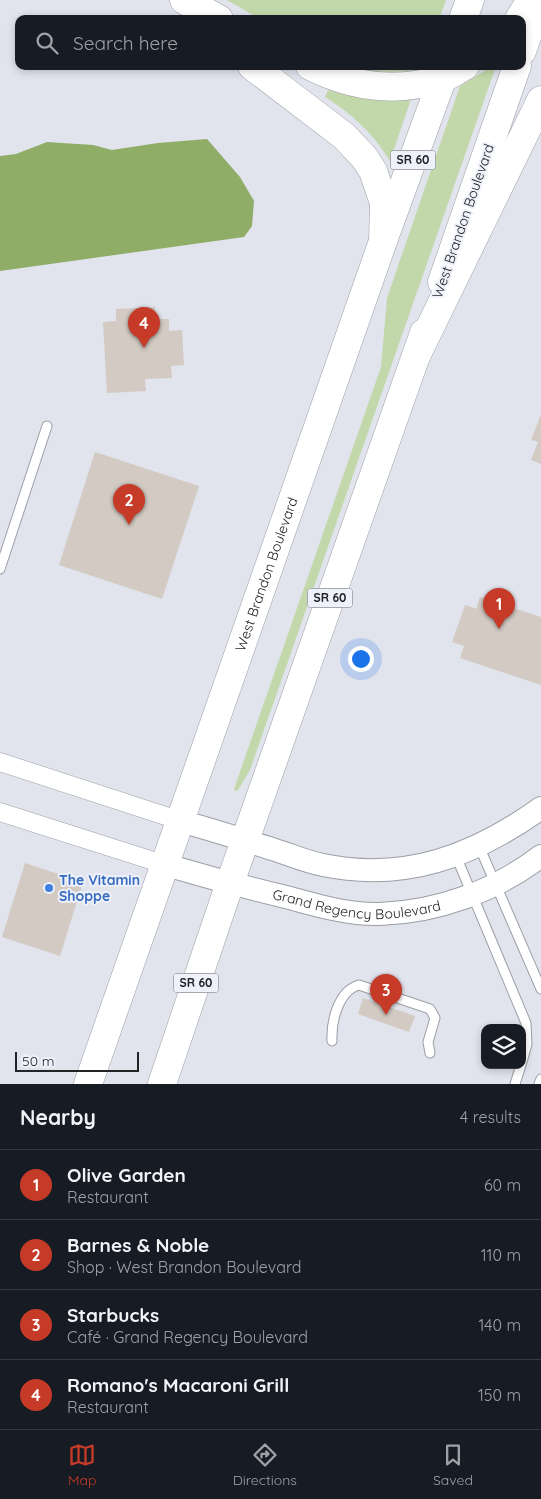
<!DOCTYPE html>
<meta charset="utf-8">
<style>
body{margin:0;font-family:Quicksand,sans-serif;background:#242831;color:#f1f3f6}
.controls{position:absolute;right:15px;bottom:15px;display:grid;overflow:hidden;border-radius:10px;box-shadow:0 2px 8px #0003}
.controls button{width:45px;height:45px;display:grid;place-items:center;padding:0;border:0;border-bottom:1px solid #363941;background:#171b24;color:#f1f3f6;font:25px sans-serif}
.scale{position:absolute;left:15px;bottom:12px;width:124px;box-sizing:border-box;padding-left:5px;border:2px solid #222326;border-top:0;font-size:14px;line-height:18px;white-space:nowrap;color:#222326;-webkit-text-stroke:4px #eef0fa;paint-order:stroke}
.you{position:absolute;left:360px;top:658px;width:18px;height:18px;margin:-12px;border:4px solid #fff;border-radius:50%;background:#1a73e8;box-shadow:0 0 0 8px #1a73e833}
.badge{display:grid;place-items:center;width:32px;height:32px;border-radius:50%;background:#c63b27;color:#fff;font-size:16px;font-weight:700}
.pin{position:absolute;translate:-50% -41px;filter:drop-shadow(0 1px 2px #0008)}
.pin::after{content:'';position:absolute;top:26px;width:18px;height:15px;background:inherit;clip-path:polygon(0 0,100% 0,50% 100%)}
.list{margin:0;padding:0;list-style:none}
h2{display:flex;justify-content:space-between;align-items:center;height:65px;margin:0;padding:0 20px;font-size:21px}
h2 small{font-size:16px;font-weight:400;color:#9ea1a6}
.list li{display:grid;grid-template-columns:32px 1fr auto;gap:15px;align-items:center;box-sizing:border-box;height:70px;padding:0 20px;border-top:1px solid #363941}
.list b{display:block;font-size:19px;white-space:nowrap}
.list p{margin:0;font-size:16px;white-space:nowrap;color:#9ea1a6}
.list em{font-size:16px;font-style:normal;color:#9ea1a6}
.icon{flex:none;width:28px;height:28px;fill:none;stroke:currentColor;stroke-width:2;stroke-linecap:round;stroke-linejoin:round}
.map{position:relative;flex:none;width:541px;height:1084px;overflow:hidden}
.search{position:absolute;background:#171b24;box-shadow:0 2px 8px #0003;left:15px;right:15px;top:15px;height:55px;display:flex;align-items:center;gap:12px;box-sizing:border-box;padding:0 18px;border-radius:10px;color:#9ea1a6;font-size:19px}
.sheet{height:345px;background:#171b24}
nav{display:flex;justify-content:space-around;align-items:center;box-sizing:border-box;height:70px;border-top:1px solid #363941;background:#171b24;font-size:14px;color:#9ea1a6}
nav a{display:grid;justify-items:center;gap:2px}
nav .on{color:#c63b27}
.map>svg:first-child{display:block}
.green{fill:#c3d8aa}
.forest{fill:#8fad67}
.building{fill:#d2cac3}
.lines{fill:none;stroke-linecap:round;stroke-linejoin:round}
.service-casing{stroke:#9d9fa8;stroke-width:11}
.minor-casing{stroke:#9d9fa8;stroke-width:19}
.tertiary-casing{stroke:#9d9fa8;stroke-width:24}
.trunk-casing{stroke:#9d9fa8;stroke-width:29}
.motorway-casing{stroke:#9d9fa8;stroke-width:29}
.service{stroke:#fff;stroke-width:9}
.minor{stroke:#fff;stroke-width:18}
.tertiary{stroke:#fff;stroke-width:22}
.trunk{stroke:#fff;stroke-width:28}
.motorway{stroke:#fff;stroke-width:28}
.shop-dot{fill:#3f7fe0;stroke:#eef0fa;stroke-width:2}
.labels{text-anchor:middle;stroke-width:4;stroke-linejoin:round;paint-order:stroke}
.shield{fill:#eef0fa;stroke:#5f6066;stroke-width:1}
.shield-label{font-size:12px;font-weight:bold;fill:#222326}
.street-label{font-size:14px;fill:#222326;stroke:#eef0fa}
.shop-label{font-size:14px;font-weight:bold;fill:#366cbe;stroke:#eef0fa;text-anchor:start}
</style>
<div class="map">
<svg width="541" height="1084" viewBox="0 0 541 1084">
<rect width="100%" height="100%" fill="#e1e3ed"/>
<g class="green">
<path d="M227 0H446L439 19H260Z"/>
<path d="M346 66H424L423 69C396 73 372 73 346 66Z"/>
<path d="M491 67H493L495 69 250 770 238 790 235 791 234 789 381 367 387 298 460 86Z"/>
<path d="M328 90C356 98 382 102 411 99L390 161C372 132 353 115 325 97Z"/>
</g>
<path class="forest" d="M207 139 240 177 254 201 252 226 244 237 0 271V156L16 154 47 142 93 145 112 150 158 143Z"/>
<g class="building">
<path d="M155 307 156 319H169V331L182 330 184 365 171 366 172 378 145 379 146 391 107 393 103 322 116 321V309Z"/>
<path d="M541 414V464L531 460 538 442 531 440Z"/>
<path d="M95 452 199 486 162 599 59 565Z"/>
<path d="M480 597 541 617V685L460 658 464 646 452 642 465 605 476 609Z"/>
<path d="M25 863 83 882 60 956 2 937Z"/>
<path d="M363 998 415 1016 409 1032 358 1014Z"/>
</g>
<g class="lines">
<g class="service-casing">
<g id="service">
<path d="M0 569 47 426"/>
<path d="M479 846 541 989"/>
<path d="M456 856 526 1023 527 1044 522 1062"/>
<path d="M332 1041C331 1022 338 991 359 985L430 1009 435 1018 428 1042 430 1053"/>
<path d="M515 1084 521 1065"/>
<path d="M539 1084 541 1079"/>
</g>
</g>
<g class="minor-casing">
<g id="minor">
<path d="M0 762 181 821"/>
<path d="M0 812 166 865"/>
</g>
</g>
<g class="tertiary-casing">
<g id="tertiary">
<path d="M181 821C211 830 242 839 272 849 289 854 306 862 323 865 405 882 474 856 541 808"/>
<path id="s1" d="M166 865C207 877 248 888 290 898 319 906 350 915 380 914 438 912 495 891 541 856"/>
</g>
</g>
<g class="trunk-casing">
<g id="trunk">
<path d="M463 19 470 0"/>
<path d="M522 51 540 0"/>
<path d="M442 282 517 66"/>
<path id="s2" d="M88 1084 383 241 447 66"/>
<path d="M162 1084 230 883 424 333"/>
</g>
</g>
<g class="motorway-casing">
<g id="motorway">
<path d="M184 0 219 19"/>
<path d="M519 19 531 0"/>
<path d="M252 66 344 136 364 157 373 171 384 203 383 241"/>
<path d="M310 66C352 87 396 93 441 79 449 76 457 70 465 66"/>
<path d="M416 356 541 100"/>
</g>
</g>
<use href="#service" class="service"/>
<use href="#minor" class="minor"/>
<use href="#tertiary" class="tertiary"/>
<use href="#trunk" class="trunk"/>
<use href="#motorway" class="motorway"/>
</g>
<circle class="shop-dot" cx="49" cy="888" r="5"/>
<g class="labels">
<g class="shield">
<rect x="390.5" y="150.5" width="45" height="19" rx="4"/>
<rect x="307.5" y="588.5" width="45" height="19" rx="4"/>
<rect x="173.5" y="973.5" width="45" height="19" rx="4"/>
</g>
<g class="shield-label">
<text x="413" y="164">SR 60</text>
<text x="330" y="602">SR 60</text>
<text x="196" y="987">SR 60</text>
</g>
<g class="street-label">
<text transform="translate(463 221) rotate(-71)" y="5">West Brandon Boulevard</text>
<text dy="5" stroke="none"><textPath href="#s2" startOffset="540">West Brandon Boulevard</textPath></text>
<text dy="5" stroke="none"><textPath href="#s1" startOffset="196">Grand Regency Boulevard</textPath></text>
</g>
<g class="shop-label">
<text x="59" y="885">The Vitamin<tspan x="59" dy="16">Shoppe</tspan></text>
</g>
</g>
</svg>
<div class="controls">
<button><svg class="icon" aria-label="layers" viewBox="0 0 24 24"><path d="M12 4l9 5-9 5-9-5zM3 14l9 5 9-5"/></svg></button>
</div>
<div class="scale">50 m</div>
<div class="you"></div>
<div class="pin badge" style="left:499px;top:629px">1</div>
<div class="pin badge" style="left:129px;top:525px">2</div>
<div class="pin badge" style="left:386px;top:1015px">3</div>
<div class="pin badge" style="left:144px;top:348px">4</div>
<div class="search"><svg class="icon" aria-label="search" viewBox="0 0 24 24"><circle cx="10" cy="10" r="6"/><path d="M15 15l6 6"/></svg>Search here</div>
</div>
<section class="sheet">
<h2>Nearby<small>4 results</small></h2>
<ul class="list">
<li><span class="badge">1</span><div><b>Olive Garden</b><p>Restaurant</p></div><em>60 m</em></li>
<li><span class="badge">2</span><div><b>Barnes &amp; Noble</b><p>Shop · West Brandon Boulevard</p></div><em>110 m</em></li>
<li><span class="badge">3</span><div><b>Starbucks</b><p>Café · Grand Regency Boulevard</p></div><em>140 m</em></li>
<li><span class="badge">4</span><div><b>Romano's Macaroni Grill</b><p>Restaurant</p></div><em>150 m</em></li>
</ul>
</section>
<nav>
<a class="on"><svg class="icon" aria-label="map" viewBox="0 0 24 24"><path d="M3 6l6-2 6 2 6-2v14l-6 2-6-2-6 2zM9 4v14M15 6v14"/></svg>Map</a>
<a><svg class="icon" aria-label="directions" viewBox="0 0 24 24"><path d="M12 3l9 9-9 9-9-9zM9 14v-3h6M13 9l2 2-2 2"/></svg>Directions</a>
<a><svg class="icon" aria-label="saved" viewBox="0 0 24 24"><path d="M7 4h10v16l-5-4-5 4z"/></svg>Saved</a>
</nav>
